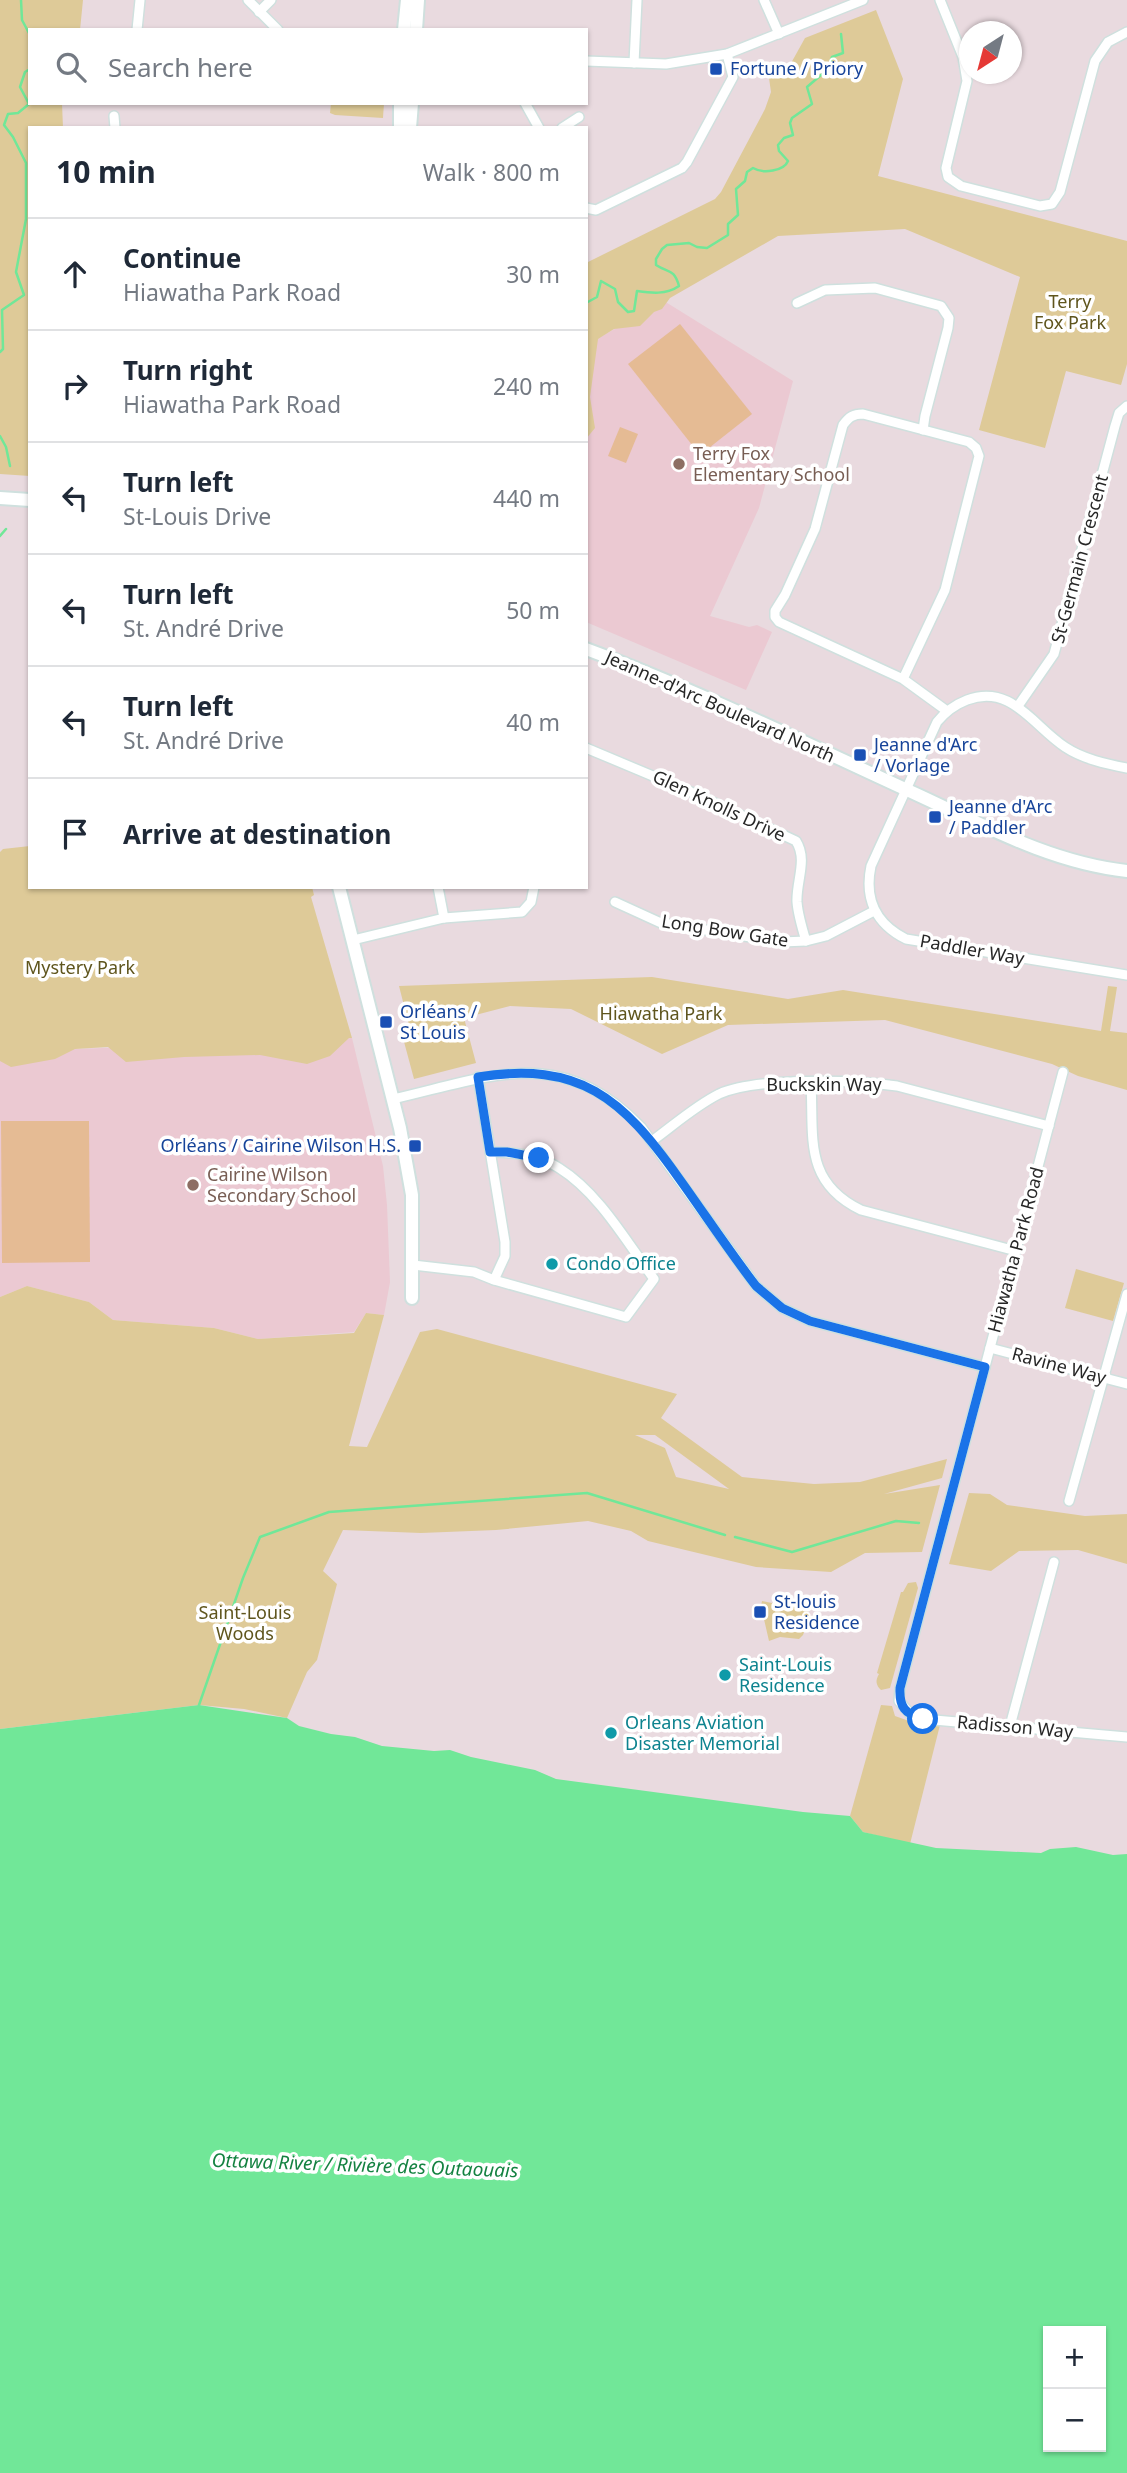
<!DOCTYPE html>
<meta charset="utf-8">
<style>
body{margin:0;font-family:"Noto Sans",sans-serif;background:#f6f6f7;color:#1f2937}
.controls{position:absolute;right:21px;bottom:21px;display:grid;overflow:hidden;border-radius:0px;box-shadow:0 2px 5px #0004}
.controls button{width:63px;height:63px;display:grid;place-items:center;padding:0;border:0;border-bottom:2px solid #e0e1e3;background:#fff;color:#1f2937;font:35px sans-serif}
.compass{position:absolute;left:959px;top:21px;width:63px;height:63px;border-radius:50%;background:#fff;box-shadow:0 2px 5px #0004;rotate:216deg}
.stop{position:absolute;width:21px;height:21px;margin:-16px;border:5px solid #1a73e8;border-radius:50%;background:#fff}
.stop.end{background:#1a73e8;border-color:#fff;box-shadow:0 2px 7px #0008}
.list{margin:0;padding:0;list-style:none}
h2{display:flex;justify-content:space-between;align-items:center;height:91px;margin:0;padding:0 28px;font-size:30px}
h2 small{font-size:23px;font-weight:400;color:#747a83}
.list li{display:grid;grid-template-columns:46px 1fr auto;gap:21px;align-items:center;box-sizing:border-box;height:112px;padding:0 28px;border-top:2px solid #e0e1e3}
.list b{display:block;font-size:26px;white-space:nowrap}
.list p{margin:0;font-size:23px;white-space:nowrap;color:#747a83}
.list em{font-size:23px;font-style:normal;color:#747a83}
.icon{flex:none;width:38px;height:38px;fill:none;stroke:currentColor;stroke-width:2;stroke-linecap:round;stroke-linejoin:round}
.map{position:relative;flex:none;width:1127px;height:2473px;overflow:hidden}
.search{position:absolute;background:#fff;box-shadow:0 2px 5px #0004;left:28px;top:28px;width:560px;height:77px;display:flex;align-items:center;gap:18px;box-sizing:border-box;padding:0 24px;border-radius:0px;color:#747a83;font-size:26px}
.panel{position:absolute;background:#fff;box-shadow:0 2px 5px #0004;left:28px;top:126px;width:560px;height:763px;border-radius:0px}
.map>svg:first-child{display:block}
.education{fill:#ebc9d2}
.green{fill:#deca98;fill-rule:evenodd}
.pitch{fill:#e5bb94}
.water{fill:#71e798;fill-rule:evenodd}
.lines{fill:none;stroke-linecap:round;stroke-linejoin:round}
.stream{stroke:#71e798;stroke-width:2.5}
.street-casing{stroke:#cfe0de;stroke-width:12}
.secondary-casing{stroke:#cfe0de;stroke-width:16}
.street{stroke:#fff;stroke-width:9}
.secondary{stroke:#fff;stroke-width:12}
.route{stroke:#1a73e8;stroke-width:9}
.transit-dot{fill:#1a4fb4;stroke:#fff;stroke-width:2.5}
.education-dot{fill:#8d6e63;stroke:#fff;stroke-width:2.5}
.culture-dot{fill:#0f9aa8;stroke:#fff;stroke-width:2.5}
.labels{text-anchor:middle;stroke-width:7;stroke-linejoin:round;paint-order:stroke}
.transit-label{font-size:18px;fill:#164399;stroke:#fff;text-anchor:start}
.park-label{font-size:18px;fill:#5f551d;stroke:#fff}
.education-label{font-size:18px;fill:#785e54;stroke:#fff;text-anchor:start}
.street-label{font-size:18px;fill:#272727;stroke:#fff}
.culture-label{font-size:18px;fill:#0d838f;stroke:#fff;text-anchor:start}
.water-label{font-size:19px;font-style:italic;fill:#148241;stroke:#fff}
</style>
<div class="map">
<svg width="1127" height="2473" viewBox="0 0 1127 2473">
<rect width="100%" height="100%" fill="#e9dadf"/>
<g class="education">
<path d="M664 301 793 381 759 508 710 616 749 627 757 625 772 632 746 690 586 622V420L597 339Z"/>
<path d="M352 1038 383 1166 387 1205 390 1282 384 1315 366 1313 354 1332 258 1339 214 1328 113 1320 89 1302 27 1286 0 1297V1041L54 1050Z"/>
</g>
<g class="green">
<path d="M0 0H83L80 30H30V103H62L63 128H30V476L0 474Z"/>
<path d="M876 10 903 79 878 176 1127 241V364L1121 385 1066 371 1045 448 979 430 1020 277 905 229 778 236 670 298 662 309 654 312 640 326 614 329 598 339 590 397 595 428 586 439V263L715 199 721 192 765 109 771 92 769 78 771 75 790 65 805 38Z"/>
<path d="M331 103H384L383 118 335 115 330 113Z"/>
<path d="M30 846V887H312L314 895 311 897 352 1038H349L330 1056 307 1064 260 1055 184 1057 126 1062 108 1047 75 1049 55 1059 11 1067 0 1061V852L3 849Z"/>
<path d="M652 977 788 999 843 990 1101 1031 1108 986 1117 987 1110 1031 1127 1033V1090L1078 1076 1052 1064 885 1020 728 1025 662 1054 571 1009 510 1006 464 1018 476 1063 414 1079 403 1038 410 1029 399 986Z"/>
<path d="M1076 1269 1124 1283 1113 1321 1065 1308Z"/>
<path d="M27 1286 89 1302 113 1320 214 1328 258 1339 354 1333 366 1313 384 1315 349 1446 367 1447 420 1332 437 1329 677 1394 661 1418 742 1477 814 1484 860 1482 947 1459 942 1478 884 1494 940 1485 922 1552 865 1553 831 1572 756 1567 648 1541 631 1531 588 1521 496 1530 421 1533 343 1530 323 1571 337 1584 317 1660 307 1672 287 1718 244 1709 199 1705 0 1729V1297ZM635 1435H655L729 1489 676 1477 665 1448Z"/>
<path d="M969 1493 990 1494 1007 1505 1085 1516 1127 1514V1564L1078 1550 1019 1551 991 1571 949 1564Z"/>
<path d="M916 1582 918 1588 890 1688 881 1690C876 1685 875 1681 879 1674L877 1673 901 1592H903L908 1583Z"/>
<path d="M762 1601 782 1605 806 1606 810 1618 809 1624H807L803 1635 799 1639 780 1637 769 1641 761 1606Z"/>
<path d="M881 1705 892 1706 895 1716 909 1721 940 1725 910 1844 863 1832 850 1816Z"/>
</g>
<g class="pitch">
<path d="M680 324 752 414 700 455 628 364Z"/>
<path d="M620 427 638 434 626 463 608 456Z"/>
<path d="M1 1121H89L90 1262 2 1263Z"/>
</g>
<path class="water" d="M199 1705 287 1718 299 1726 331 1734 355 1737 382 1746 434 1751 450 1750 471 1757 535 1770 556 1779 803 1812 850 1816 863 1832 936 1848 1041 1853 1050 1849 1076 1847 1113 1855 1127 1854V2473H0V1729ZM1048 2331H1101V2447H1048Z"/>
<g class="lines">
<g class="stream">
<path d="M21 0 22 20 30 35"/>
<path d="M586 303 597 297 601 281 615 289 618 302 628 312 634 311 637 291C651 293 666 295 679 286 674 268 668 273 656 265V259L662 249 667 245 689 243 697 247 707 248 728 235V224L738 215 736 189 745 181 747 172 753 168C763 174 784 171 788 161L779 151 778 145 784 138 793 135 790 123 792 118 812 104 807 87 828 69 832 57 843 53 841 34"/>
<path d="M0 352 3 349 2 310 24 295 16 272 26 219V163L13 137 4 125 8 114 18 113 29 104 20 87 25 72 30 69"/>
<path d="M0 436 6 447 10 466"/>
<path d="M0 536 6 529"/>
<path d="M735 1537 792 1552 896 1521 919 1523"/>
<path d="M199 1705 243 1578 260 1537 329 1512 587 1493 725 1535"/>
</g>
<g class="street-casing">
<g id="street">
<path d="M248 0 278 30"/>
<path d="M764 0 779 34"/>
<path d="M940 0 963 57 967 81 946 168 948 177 961 186 1040 206 1052 204 1060 192 1095 61 1108 42 1127 32"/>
<path d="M259 12 271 0"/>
<path d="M137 30 140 0"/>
<path d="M586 61 666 64 727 54 863 0"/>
<path d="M634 63 637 0"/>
<path d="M525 103 539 128"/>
<path d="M114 116 115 128"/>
<path d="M562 128 579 117"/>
<path d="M586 208 596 210 682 168 687 162 733 77 727 54"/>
<path d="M797 303 825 290 875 288 941 306 949 318 948 328 925 416 923 430"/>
<path d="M903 679 945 590 979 456 976 448 969 442 863 414C853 414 849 417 843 425L815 529 785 595 775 611V617L779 622 903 679 947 711"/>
<path d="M1018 706 1054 654 1115 426 1119 413 1127 406"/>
<path d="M586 748 691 792 796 841C808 860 796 881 797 902 798 915 802 928 806 941"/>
<path d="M1127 768C1106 764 1083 759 1065 747 1033 726 1011 683 967 700 954 705 946 711 937 722L871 866C864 899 876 924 906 939L1127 975"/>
<path d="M438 887 444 918"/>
<path d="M615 902 661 923 782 942 806 941 826 936 874 911"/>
<path d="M353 940 444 918 522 912 531 902 534 887"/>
<path d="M1063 1072 900 1688 899 1701 912 1716 923 1719 1127 1737"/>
<path d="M478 1077 505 1242V1256L494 1280"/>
<path d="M811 1083C814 1137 803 1182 861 1210L1016 1251"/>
<path d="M393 1099C490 1077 560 1043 641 1127L756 1286 782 1308 810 1321 985 1367"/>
<path d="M652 1141C674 1125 695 1106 719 1094 756 1077 856 1080 897 1086L1049 1126"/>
<path d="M413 1265 474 1272 494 1280 626 1317 654 1279C626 1241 599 1193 559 1168 539 1155 513 1152 490 1152"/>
<path d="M990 1348 1127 1384"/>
<path d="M1069 1501 1127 1294"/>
<path d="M1010 1726 1054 1562"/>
</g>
</g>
<g class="secondary-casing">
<g id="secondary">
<path d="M404 30 407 0"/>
<path d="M416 30 418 0"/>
<path d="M400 128V103"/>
<path d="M410 128 412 103"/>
<path d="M0 498 30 500"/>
<path d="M586 649C699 691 809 745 918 795 985 826 1052 863 1127 871"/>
<path d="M339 887 400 1128 412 1195V1298"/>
</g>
</g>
<use href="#street" class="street"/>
<use href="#secondary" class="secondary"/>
</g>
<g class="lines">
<path class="route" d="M539 1158 507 1152H490L478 1077C580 1061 622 1098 678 1177 704 1213 729 1251 756 1286L782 1308 810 1321 985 1367 900 1688C899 1707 905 1714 923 1719"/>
</g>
<g class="transit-dot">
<rect x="709" y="62" width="14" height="14" rx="3.5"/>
<rect x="853" y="748" width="14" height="14" rx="3.5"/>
<rect x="928" y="810" width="14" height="14" rx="3.5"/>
<rect x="379" y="1015" width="14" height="14" rx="3.5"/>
<rect x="408" y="1139" width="14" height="14" rx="3.5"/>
<rect x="753" y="1605" width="14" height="14" rx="3.5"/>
</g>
<g class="education-dot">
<circle cx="679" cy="464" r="7"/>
<circle cx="193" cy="1185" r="7"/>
</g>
<g class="culture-dot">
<circle cx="552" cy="1264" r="7"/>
<circle cx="725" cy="1675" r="7"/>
<circle cx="611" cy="1733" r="7"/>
</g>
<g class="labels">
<g class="transit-label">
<text x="730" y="75">Fortune / Priory</text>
<text x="874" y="751">Jeanne d'Arc<tspan x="874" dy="21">/ Vorlage</tspan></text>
<text x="949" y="813">Jeanne d'Arc<tspan x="949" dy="21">/ Paddler</tspan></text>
<text x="400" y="1018">Orléans /<tspan x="400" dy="21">St Louis</tspan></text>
<text x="401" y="1152" text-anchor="end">Orléans / Cairine Wilson H.S.</text>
<text x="774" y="1608">St-louis<tspan x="774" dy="21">Residence</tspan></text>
</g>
<g class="park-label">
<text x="1070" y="308">Terry<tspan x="1070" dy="21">Fox Park</tspan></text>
<text x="80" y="974">Mystery Park</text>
<text x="661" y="1020">Hiawatha Park</text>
<text x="245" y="1619">Saint-Louis<tspan x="245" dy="21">Woods</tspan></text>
</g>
<g class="education-label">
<text x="693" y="460">Terry Fox<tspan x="693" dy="21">Elementary School</tspan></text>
<text x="207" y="1181">Cairine Wilson<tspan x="207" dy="21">Secondary School</tspan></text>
</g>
<g class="street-label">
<text transform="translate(1080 559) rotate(-75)" y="6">St-Germain Crescent</text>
<text transform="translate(720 707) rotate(24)" y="6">Jeanne-d'Arc Boulevard North</text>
<text transform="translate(719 806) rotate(25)" y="6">Glen Knolls Drive</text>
<text transform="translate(725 931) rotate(9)" y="6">Long Bow Gate</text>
<text transform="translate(972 950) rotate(10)" y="6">Paddler Way</text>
<text x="824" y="1091">Buckskin Way</text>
<text transform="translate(1016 1250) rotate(-75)" y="6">Hiawatha Park Road</text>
<text transform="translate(1059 1366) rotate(15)" y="6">Ravine Way</text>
<text transform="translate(1015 1727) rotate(5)" y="6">Radisson Way</text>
</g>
<g class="culture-label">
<text x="566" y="1270">Condo Office</text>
<text x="739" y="1671">Saint-Louis<tspan x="739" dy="21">Residence</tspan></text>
<text x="625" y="1729">Orleans Aviation<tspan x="625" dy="21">Disaster Memorial</tspan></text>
</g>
<g class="water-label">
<text transform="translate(365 2165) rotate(2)" y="7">Ottawa River / Rivière des Outaouais</text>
</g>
</g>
</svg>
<div class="controls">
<button>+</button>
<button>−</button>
</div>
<svg class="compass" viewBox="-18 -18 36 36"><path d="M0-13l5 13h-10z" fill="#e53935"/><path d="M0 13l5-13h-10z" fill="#747a83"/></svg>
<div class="stop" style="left:923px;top:1719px"></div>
<div class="stop end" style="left:539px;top:1158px"></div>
<div class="search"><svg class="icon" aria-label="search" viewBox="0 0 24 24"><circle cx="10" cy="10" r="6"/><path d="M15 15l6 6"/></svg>Search here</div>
<section class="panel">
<h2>10 min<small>Walk · 800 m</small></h2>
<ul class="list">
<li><svg class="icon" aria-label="ahead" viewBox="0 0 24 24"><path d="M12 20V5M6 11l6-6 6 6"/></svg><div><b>Continue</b><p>Hiawatha Park Road</p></div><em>30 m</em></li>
<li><svg class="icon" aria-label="right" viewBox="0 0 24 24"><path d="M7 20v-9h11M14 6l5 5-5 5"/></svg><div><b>Turn right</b><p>Hiawatha Park Road</p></div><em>240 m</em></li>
<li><svg class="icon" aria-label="left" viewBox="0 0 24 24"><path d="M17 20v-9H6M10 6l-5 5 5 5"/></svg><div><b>Turn left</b><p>St-Louis Drive</p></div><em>440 m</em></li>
<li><svg class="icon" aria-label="left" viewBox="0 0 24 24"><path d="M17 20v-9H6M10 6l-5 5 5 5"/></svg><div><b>Turn left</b><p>St. André Drive</p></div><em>50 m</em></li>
<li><svg class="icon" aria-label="left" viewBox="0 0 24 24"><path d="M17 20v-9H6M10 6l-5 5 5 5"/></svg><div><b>Turn left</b><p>St. André Drive</p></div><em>40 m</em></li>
<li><svg class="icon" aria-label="arrive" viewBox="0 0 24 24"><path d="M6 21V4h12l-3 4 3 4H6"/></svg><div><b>Arrive at destination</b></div></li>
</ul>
</section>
</div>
